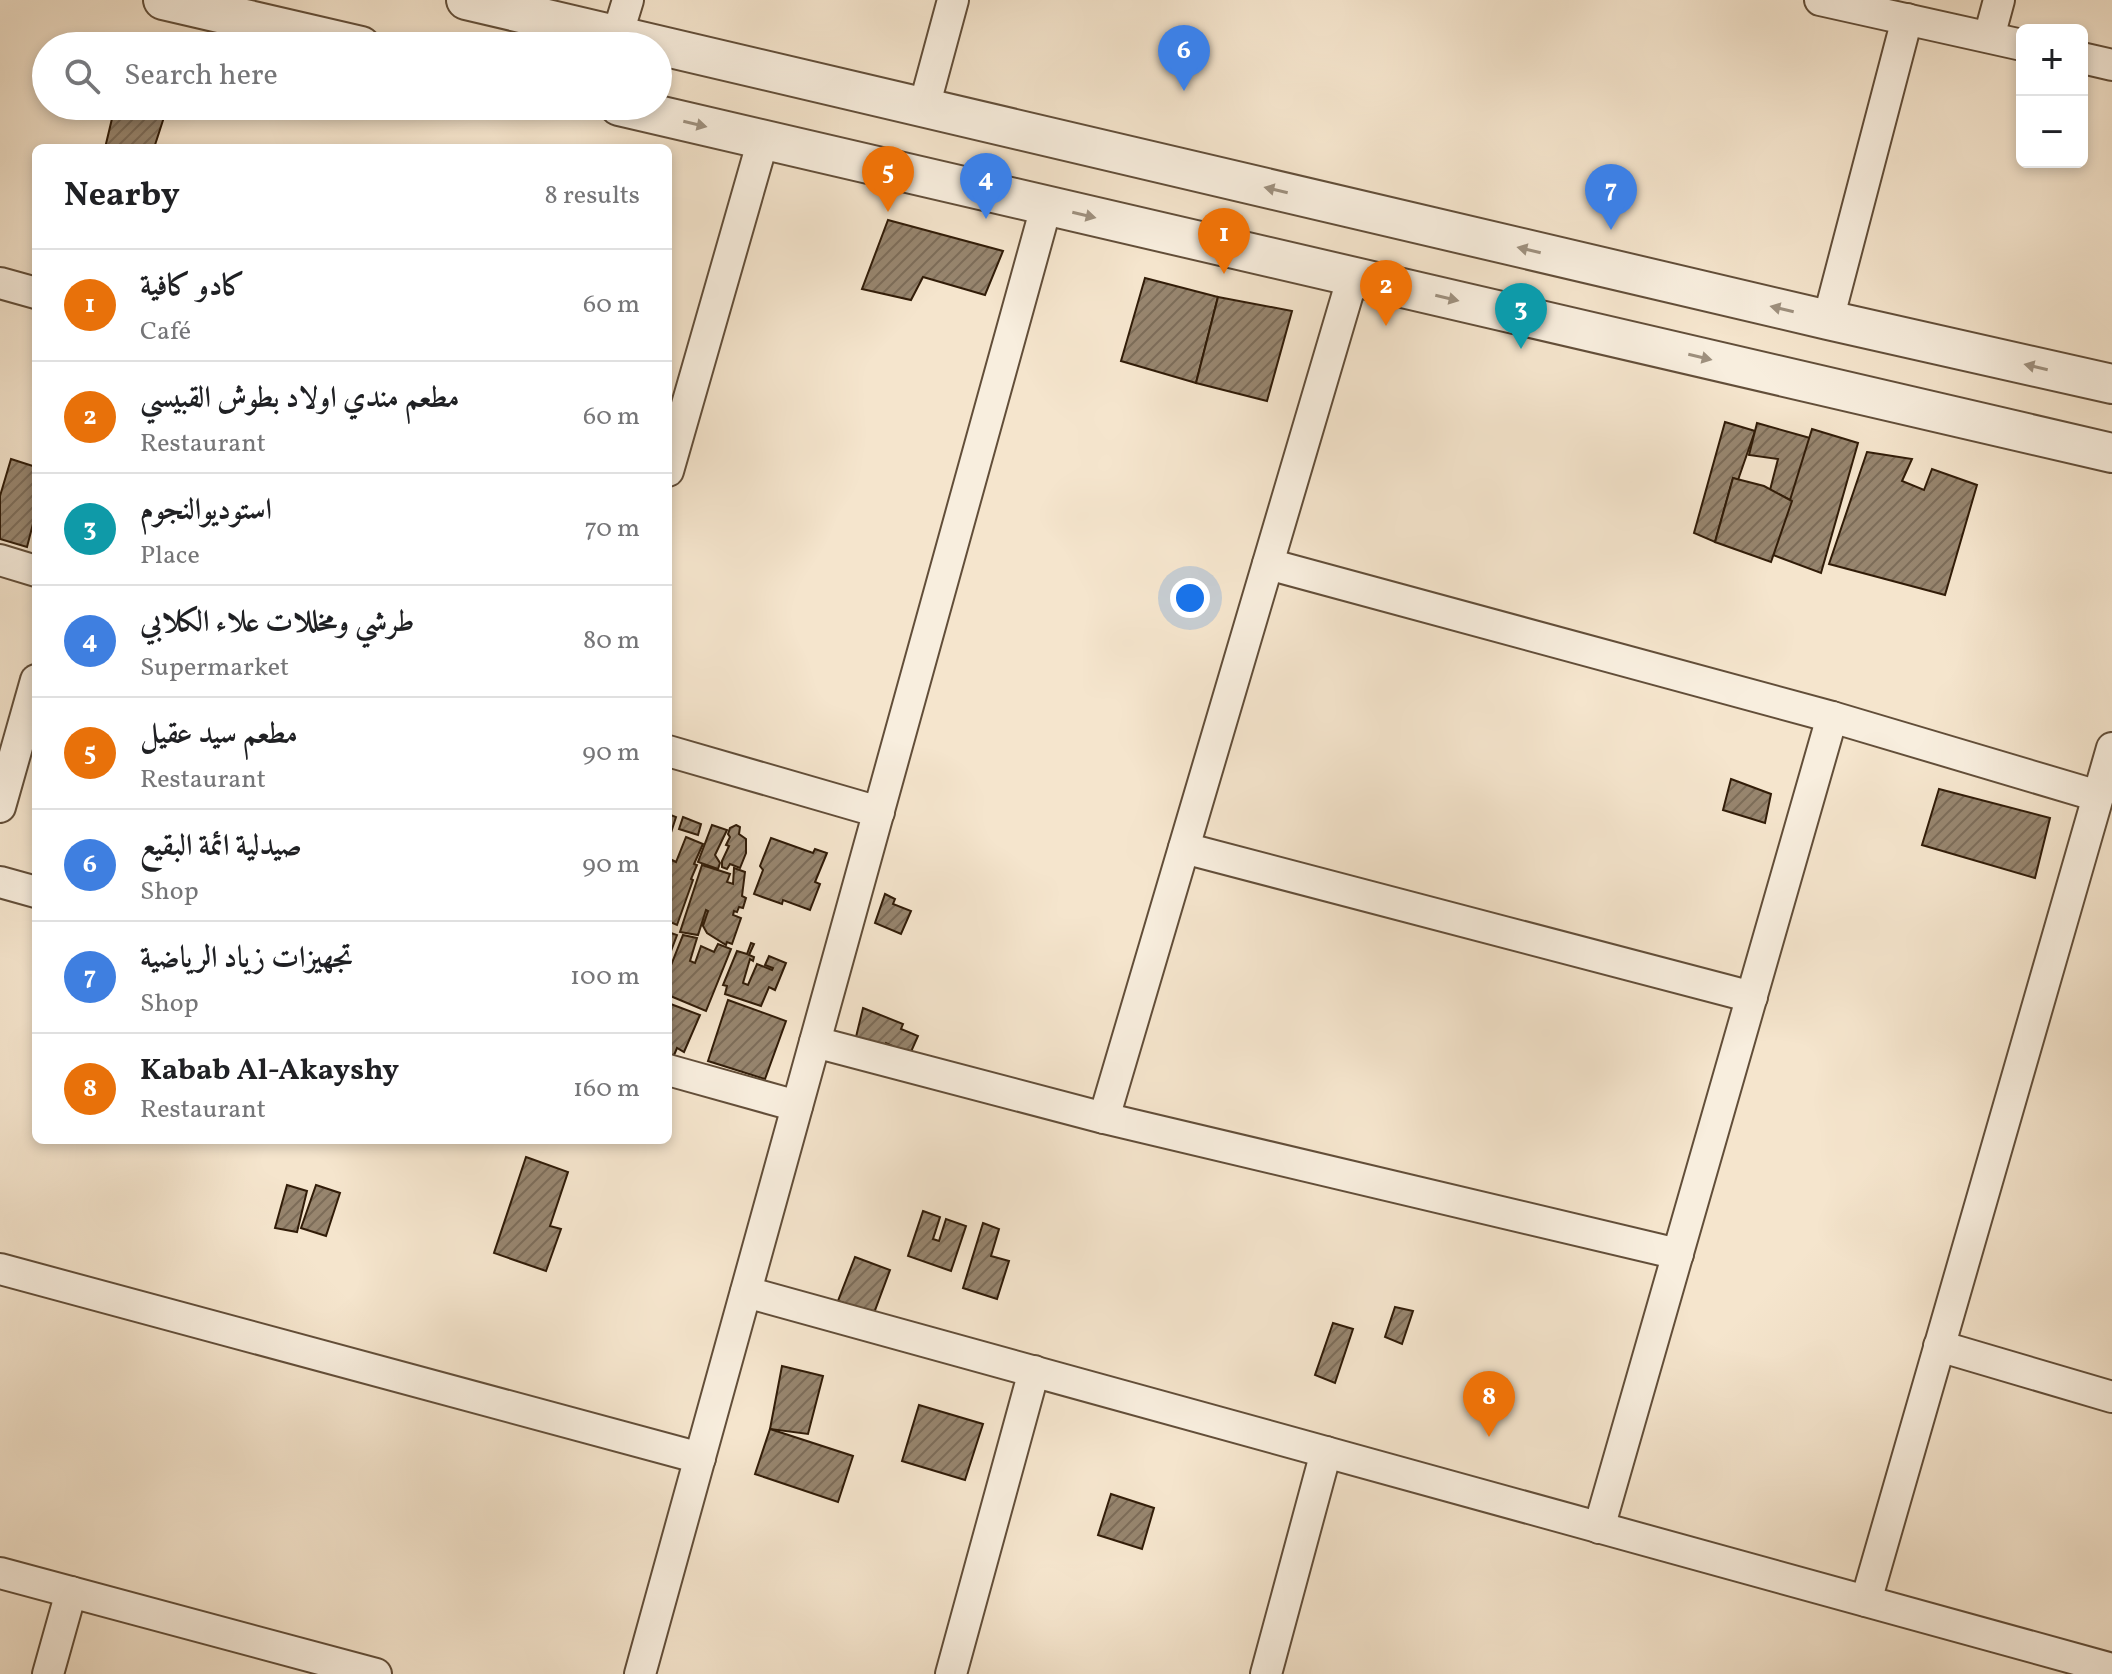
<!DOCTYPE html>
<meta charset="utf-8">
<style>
body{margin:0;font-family:Vollkorn,Amiri,serif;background:#f2f2f2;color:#202124}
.controls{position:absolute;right:24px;top:24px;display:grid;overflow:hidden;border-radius:12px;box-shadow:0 4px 12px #0003}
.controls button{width:72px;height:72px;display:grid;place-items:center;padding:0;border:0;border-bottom:2px solid #e0e0e0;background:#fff;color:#202124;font:40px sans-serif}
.you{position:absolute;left:1190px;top:598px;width:28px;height:28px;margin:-20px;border:6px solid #fff;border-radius:50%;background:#1a73e8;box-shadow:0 0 0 12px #1a73e833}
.badge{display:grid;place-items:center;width:52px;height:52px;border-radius:50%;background:#d93025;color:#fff;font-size:26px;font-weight:700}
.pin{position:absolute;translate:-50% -66px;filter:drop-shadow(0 2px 4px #0008)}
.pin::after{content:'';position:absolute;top:42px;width:28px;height:24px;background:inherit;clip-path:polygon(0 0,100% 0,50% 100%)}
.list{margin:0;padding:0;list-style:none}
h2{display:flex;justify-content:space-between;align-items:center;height:104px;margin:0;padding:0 32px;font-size:34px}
h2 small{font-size:26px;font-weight:400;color:#757577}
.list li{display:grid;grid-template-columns:52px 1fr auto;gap:24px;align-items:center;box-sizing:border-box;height:112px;padding:0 32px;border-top:2px solid #e0e0e0}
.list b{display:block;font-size:30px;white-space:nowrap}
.list p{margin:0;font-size:26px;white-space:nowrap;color:#757577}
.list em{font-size:26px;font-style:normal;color:#757577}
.icon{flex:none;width:44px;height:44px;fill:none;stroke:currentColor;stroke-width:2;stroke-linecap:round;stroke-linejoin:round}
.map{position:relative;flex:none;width:2112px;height:1674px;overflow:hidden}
.search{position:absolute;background:#fff;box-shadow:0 4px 12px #0003;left:32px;top:32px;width:640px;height:88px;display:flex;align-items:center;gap:20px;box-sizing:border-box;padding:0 28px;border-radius:44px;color:#757577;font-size:30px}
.panel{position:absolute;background:#fff;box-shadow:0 4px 12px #0003;left:32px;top:144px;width:640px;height:1000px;border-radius:12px}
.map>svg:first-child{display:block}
.building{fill:url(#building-hatch);stroke:#311c08;stroke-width:2}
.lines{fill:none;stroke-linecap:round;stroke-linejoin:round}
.minor-casing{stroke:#624e39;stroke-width:34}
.tertiary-casing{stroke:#624e39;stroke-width:42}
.minor{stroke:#f8eede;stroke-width:30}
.tertiary{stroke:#f8eede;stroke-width:38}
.oneway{fill:#9e907e}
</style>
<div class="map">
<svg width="2112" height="1674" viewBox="0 0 2112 1674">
<defs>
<pattern id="building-hatch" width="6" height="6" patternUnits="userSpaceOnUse" patternTransform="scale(2)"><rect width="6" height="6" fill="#97856e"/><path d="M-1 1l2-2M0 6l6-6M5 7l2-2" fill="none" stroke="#7c6c58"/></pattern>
</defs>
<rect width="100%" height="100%" fill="#f5e5cd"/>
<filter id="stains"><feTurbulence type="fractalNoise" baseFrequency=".0025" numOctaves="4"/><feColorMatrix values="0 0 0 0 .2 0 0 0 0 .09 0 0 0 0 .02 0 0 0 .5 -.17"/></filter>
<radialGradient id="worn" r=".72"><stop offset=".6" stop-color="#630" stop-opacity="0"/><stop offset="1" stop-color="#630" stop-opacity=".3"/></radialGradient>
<g class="building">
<path d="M131 40 158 46H130Z"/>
<path d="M115 106H171L166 111 154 148H105Z"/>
<path d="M888 220 1003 251 985 295 923 277 911 300 862 289Z"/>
<path d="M1145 278 1218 297 1196 383 1121 361Z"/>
<path d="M1218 297 1292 311 1267 401 1196 383Z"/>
<path d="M1725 422 1755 431 1738 480 1733 478 1715 542 1694 533Z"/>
<path d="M1757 423 1810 438 1792 501 1770 490 1778 459 1749 455Z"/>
<path d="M1812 429 1858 443 1821 573 1773 555Z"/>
<path d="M1867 452 1912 459 1902 481 1924 490 1932 469 1977 485 1945 595 1829 564Z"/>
<path d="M11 459 36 467V512L27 547 0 539V496Z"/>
<path d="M1733 478 1764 486 1792 501 1771 562 1715 542Z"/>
<path d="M1731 779 1771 794 1765 823 1723 810Z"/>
<path d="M1939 789 2050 818 2035 878 1922 845Z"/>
<path d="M668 814 676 817 668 842Z"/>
<path d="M683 817 701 824 698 835 679 829Z"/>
<path d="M712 825 727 830 715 855 720 863 718 869 698 862Z"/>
<path d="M736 825 740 827 739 834 746 839V853L740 868 730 864 727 869 722 867V861L729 846 726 845 730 837 728 834 730 828Z"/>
<path d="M686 837 703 844 694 864 697 865 691 879 693 880 677 925 668 921V871L672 860 676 862Z"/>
<path d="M771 838 813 853 815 849 827 853 815 882 820 884 810 910 783 900 782 904 754 894 763 870 760 866Z"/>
<path d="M702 865 730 874 727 882 733 884 734 868 745 872 742 896 746 898 743 908 739 907 737 912 734 911 733 915 741 918 732 944 727 942 726 945 707 933 703 926 708 911 706 910 698 935 680 932Z"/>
<path d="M885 894 895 899 893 904 911 911 901 934 875 923Z"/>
<path d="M668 932 677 935 668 959Z"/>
<path d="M683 935 697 938 690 961 695 963 701 946 714 952 718 944 731 949 706 1011 668 995V973Z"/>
<path d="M751 943 754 944 749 955 754 957 753 961 750 959 743 983 748 985 757 964 772 970 773 968 765 965 769 956 786 963 775 990 769 987 761 1006 725 994 727 986 723 985 737 951 747 954Z"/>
<path d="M728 1000 786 1021 765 1079 708 1061Z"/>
<path d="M668 1003 700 1015 684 1052 677 1048 672 1060 668 1059Z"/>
<path d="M863 1008 903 1024 901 1029 918 1036 910 1054 886 1043 884 1048 856 1037Z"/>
<path d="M526 1157 568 1172 550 1226 561 1229 546 1271 494 1253Z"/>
<path d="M287 1185 307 1191 297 1232 275 1228Z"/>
<path d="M316 1185 340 1193 326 1236 301 1228Z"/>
<path d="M923 1211 940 1217 933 1239 939 1241 946 1219 966 1226 951 1271 908 1256Z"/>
<path d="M983 1223 999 1229 991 1256 1009 1261 997 1299 963 1288Z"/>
<path d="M855 1257 890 1270 874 1313 838 1301Z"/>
<path d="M1395 1307 1413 1311 1402 1344 1385 1337Z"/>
<path d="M1333 1323 1353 1329 1335 1383 1315 1375Z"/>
<path d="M782 1366 823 1376 808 1434 770 1429Z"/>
<path d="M919 1405 983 1424 965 1480 902 1461Z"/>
<path d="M770 1429 853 1456 838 1502 755 1474Z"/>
<path d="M1111 1494 1154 1508 1142 1549 1098 1535Z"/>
</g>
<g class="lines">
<g class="minor-casing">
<g id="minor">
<path d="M1820 0 2022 45"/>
<path d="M617 36 628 0"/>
<path d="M1989 37 1999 0"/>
<path d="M2082 58 2112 65"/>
<path d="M924 107 953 0"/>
<path d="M0 283 36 293"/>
<path d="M1828 320 1907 19"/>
<path d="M668 471 763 140"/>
<path d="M0 560 36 571"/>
<path d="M1268 564 1832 717 2098 796"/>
<path d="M668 751 879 812"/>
<path d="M0 807 36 680"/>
<path d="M1184 848 1752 997"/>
<path d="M0 882 36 892"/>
<path d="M815 1042 1104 1118 1678 1254"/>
<path d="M668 1070 797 1106"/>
<path d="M1104 1118 1353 276"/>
<path d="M0 1269 700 1458"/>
<path d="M746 1292 2112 1669"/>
<path d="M1939 1346 2112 1397"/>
<path d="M1599 1528 1832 717"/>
<path d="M0 1573 376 1674"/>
<path d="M1866 1601 2112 748"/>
<path d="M48 1674 71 1592"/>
<path d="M640 1674 1046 207"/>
<path d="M951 1674 1034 1371"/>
<path d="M1266 1674 1326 1452"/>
</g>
</g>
<g class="tertiary-casing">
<g id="tertiary">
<path d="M163 0 361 46"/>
<path d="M466 0 1828 320 2112 384"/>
<path d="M619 106 2112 453"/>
</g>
</g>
<use href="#minor" class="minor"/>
<use href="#tertiary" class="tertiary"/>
</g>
<defs><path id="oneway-solid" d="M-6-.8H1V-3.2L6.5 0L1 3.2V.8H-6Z" transform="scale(2)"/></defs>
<g class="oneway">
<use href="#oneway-solid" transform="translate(695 124) rotate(13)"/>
<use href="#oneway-solid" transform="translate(1276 190) rotate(-167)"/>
<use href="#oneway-solid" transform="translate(1084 215) rotate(13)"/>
<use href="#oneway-solid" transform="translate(1529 250) rotate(-167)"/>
<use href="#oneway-solid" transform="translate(1447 298) rotate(13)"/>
<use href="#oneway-solid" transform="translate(1782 309) rotate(-167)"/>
<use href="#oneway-solid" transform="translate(1700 357) rotate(13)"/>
<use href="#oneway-solid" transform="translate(2036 367) rotate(-167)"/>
</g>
<rect width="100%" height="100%" filter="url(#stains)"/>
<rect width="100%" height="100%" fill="url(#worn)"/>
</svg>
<div class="controls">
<button>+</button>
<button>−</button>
</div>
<div class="you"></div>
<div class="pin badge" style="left:1224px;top:274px;background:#e8710a">1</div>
<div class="pin badge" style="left:1386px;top:326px;background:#e8710a">2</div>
<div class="pin badge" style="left:1521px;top:349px;background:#0f9aa8">3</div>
<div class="pin badge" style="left:986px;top:219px;background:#3f7fe0">4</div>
<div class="pin badge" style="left:888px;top:212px;background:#e8710a">5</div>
<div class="pin badge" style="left:1184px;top:91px;background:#3f7fe0">6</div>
<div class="pin badge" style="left:1611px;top:230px;background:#3f7fe0">7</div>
<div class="pin badge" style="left:1489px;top:1437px;background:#e8710a">8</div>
<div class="search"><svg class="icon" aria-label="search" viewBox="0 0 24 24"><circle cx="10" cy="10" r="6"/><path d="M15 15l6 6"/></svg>Search here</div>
<section class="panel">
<h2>Nearby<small>8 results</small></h2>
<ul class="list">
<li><span class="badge" style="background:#e8710a">1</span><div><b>كادو كافية</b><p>Café</p></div><em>60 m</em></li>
<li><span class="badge" style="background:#e8710a">2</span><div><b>مطعم مندي اولاد بطوش القبيسي</b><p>Restaurant</p></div><em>60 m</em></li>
<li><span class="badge" style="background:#0f9aa8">3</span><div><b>استوديوالنجوم</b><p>Place</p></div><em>70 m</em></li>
<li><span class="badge" style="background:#3f7fe0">4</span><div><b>طرشي ومخللات علاء الكلابي</b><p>Supermarket</p></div><em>80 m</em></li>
<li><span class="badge" style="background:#e8710a">5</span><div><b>مطعم سيد عقيل</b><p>Restaurant</p></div><em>90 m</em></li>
<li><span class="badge" style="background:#3f7fe0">6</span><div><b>صيدلية ائمة البقيع</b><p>Shop</p></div><em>90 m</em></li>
<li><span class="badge" style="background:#3f7fe0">7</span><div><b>تجهيزات زياد الرياضية</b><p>Shop</p></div><em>100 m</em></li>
<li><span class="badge" style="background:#e8710a">8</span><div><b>Kabab Al-Akayshy</b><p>Restaurant</p></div><em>160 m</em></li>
</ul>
</section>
</div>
